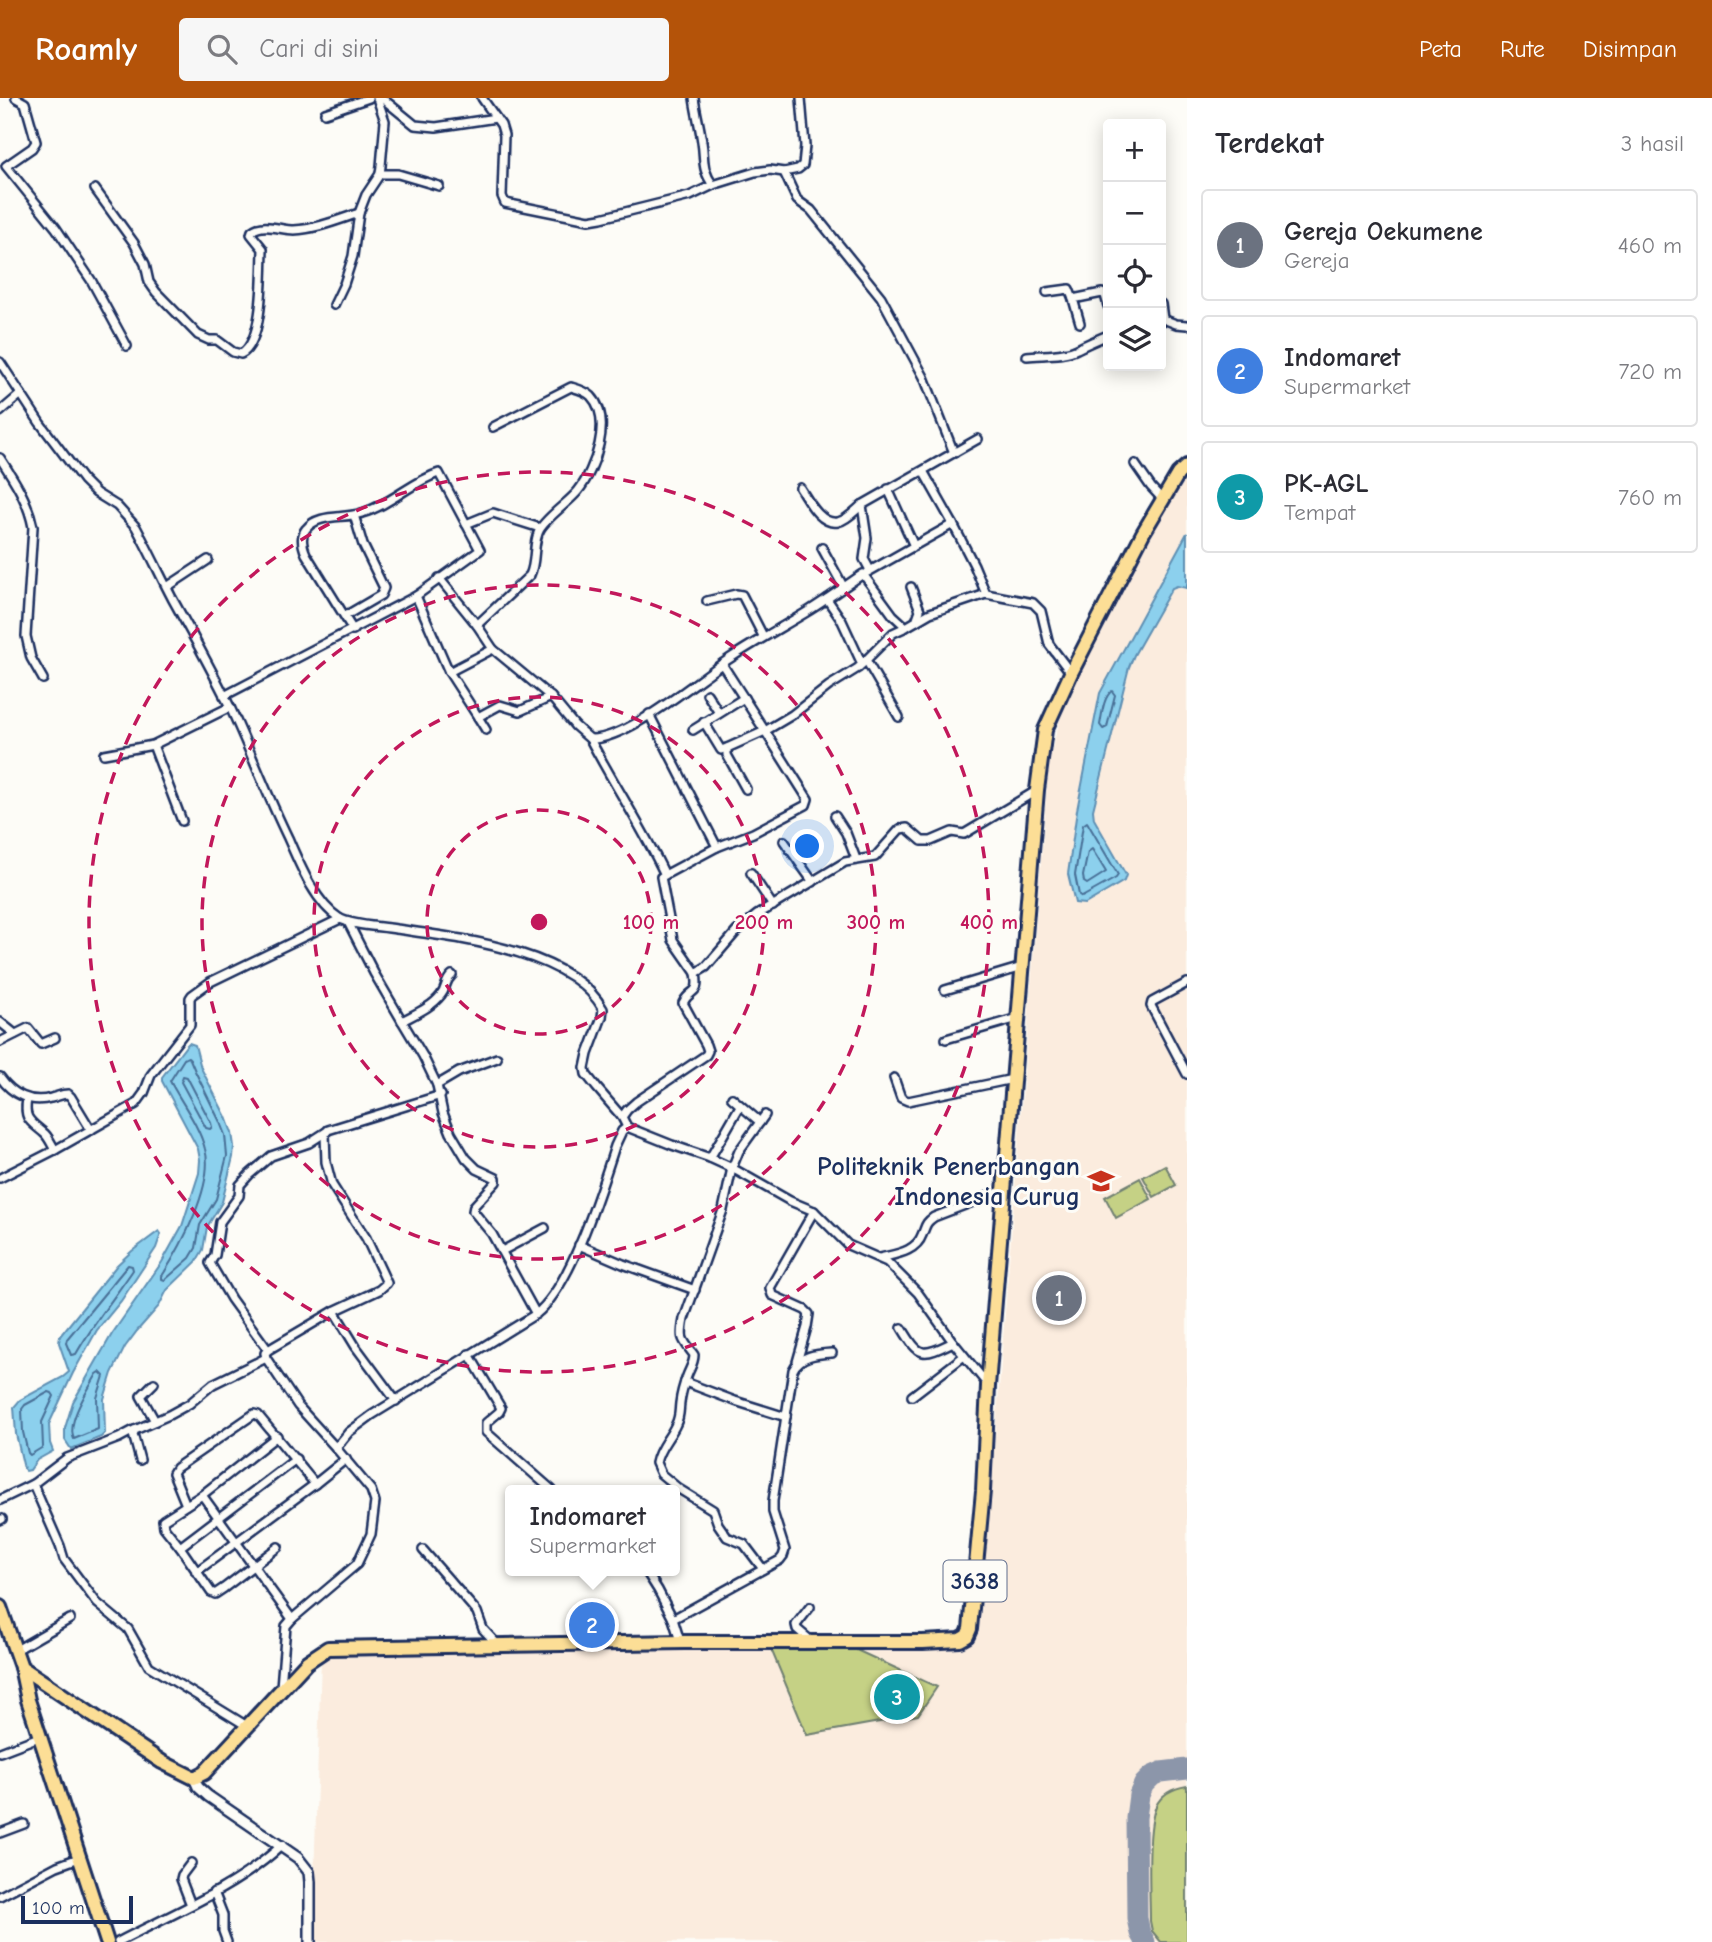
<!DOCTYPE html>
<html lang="id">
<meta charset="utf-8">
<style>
body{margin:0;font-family:"Comic Neue",sans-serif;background:#f7f7f7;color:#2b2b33}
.controls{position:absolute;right:21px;top:21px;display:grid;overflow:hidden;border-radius:7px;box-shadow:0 4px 18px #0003}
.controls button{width:63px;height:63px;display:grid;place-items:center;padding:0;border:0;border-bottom:2px solid #e1e1e2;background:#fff;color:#2b2b33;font:35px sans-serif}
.scale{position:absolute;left:21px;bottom:18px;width:112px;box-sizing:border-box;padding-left:7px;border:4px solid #1b2f5e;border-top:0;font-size:19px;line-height:24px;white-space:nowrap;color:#1b2f5e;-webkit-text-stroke:5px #fdfcf7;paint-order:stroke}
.you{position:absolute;left:808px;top:749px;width:24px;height:24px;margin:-18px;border:5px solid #fff;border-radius:50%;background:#1a73e8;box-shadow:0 0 0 10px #1a73e833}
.badge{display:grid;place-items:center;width:46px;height:46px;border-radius:50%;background:#b45309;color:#fff;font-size:23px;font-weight:700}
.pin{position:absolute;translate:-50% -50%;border:4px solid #fff;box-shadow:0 2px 7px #0006}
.popup{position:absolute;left:505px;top:1387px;width:175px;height:91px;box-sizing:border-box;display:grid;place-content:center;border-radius:7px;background:#fff;filter:drop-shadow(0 2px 5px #0005);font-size:23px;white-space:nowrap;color:#7c7c81}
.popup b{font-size:26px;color:#2b2b33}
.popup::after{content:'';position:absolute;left:50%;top:100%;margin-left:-14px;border:14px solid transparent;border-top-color:#fff}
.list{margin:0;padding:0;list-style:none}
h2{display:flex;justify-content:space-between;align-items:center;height:91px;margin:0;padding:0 28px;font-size:30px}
h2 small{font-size:23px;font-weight:400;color:#7c7c81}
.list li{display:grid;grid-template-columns:46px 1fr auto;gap:21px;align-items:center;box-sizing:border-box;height:112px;margin:0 14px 14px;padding:0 14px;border:2px solid #e1e1e2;border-radius:7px}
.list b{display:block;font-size:26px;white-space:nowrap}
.list p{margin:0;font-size:23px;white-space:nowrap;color:#7c7c81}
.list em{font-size:23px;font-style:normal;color:#7c7c81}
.icon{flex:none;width:38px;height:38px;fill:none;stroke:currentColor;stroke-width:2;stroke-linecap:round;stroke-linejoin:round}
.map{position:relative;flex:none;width:1187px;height:1844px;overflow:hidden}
header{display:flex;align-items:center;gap:42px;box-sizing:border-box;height:98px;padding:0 35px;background:#b45309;color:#fff}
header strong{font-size:33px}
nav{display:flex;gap:38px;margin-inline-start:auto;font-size:24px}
.search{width:490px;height:63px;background:#f7f7f7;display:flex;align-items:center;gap:18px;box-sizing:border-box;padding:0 24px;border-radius:7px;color:#7c7c81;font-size:26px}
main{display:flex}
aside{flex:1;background:#fff}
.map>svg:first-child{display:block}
.built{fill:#fbecde}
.green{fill:#c5d185;stroke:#708072;stroke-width:2}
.water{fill:#8cd0ed;stroke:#5f90b4;stroke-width:2}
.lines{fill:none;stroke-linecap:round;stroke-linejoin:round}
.shore{stroke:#486f97;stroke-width:2}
.taxiway{stroke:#8c96aa;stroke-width:21}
.minor-casing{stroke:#1b2f5e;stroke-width:12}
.tertiary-casing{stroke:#1b2f5e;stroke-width:14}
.primary-casing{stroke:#1b2f5e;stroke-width:18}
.minor{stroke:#fdfcf7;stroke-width:7}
.tertiary{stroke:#fdfcf7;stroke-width:9}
.primary{stroke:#fcde96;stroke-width:12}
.ring{fill:none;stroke:#c2185b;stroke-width:3.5;stroke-dasharray:12 9}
.labels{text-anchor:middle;stroke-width:6;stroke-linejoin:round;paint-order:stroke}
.shield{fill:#fdfcf7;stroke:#5f6c8c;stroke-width:2}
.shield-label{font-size:24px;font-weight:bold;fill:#1b2f5e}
.poi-label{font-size:26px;font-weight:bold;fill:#1b2f5e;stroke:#fdfcf7;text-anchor:end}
.centre{fill:#c2185b;stroke:#fdfcf7;stroke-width:3.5}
.ring-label{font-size:21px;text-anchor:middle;font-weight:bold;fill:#c2185b;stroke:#fdfcf7;stroke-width:6;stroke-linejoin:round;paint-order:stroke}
</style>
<header>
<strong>Roamly</strong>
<div class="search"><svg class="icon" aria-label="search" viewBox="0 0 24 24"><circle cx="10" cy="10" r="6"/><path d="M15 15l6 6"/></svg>Cari di sini</div>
<nav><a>Peta</a><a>Rute</a><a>Disimpan</a></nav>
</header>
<main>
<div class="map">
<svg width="1187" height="1844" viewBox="0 0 1187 1844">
<rect width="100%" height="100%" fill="#fdfcf7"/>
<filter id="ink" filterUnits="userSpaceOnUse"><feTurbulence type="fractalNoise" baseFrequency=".0143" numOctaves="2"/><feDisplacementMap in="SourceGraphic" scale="14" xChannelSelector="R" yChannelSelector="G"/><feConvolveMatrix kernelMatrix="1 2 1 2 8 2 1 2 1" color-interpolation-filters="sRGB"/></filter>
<g filter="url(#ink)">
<path class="built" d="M1187 377V1844H312L321 1560 335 1551 720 1549 771 1551 960 1548 975 1537 982 1504 1049 661 1068 593 1180 381Z"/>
<g class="green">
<path d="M1165 1067 1176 1087 1154 1099 1143 1079Z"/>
<path d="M1140 1080 1151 1101 1116 1120 1105 1099Z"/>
<path d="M852 1550 937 1589 918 1617 807 1637 771 1551Z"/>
<path d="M1187 1688V1844H1161L1152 1833 1150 1823C1150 1795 1146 1732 1156 1708 1162 1695 1174 1690 1187 1688Z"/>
</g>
<g class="water">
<path d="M1187 435V490L1177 488 1172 490 1134 557 1129 569 1093 712 1094 721 1126 777 1124 783 1085 806 1075 805 1068 776 1077 712 1100 595Z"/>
<path d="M189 945 195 947 201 970 226 1019 232 1035 234 1048 233 1059 222 1104 207 1129 203 1152 196 1164 167 1192 159 1208 137 1233 125 1249 112 1275 104 1301 105 1335 101 1339 71 1351 65 1342V1330L73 1304 112 1236 162 1164 182 1128 199 1075 200 1062 198 1051 162 983V979L186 948Z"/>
<path d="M159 1133 161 1136 156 1150 121 1203 97 1232 73 1275 49 1326 50 1345 53 1353 37 1362 30 1372 26 1373 24 1371 16 1336 14 1309 20 1302 63 1279 69 1274 59 1245 60 1238 117 1167 132 1153Z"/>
</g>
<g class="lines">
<g class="shore">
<path d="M1112 593 1115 597 1107 629 1103 631 1100 627C1102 617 1103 599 1112 593Z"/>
<path d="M1087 724 1118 777 1116 780 1082 799 1079 797 1075 777 1083 727Z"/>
<path d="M1092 751 1106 774 1087 786 1084 784 1083 778 1088 754Z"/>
<path d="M188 959 190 961 195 973 219 1022 225 1037 227 1058 216 1101 200 1127 196 1150 190 1160 165 1182 162 1181V1178C181 1149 215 1085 205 1051 199 1027 181 1004 170 983L184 961Z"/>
<path d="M183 978 187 979 211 1025 212 1029 210 1031 206 1030 181 984Z"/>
<path d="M128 1167 132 1168 133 1172C114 1200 93 1226 76 1256L71 1257 66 1245 67 1241Z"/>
<path d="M100 1274 104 1278 97 1300 98 1331 74 1341C66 1324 88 1292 97 1276Z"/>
<path d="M49 1294 52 1295 54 1298 42 1324 43 1349 30 1357 28 1355 23 1334 22 1311 25 1307Z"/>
</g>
<path class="taxiway" d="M1145 1844 1140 1835 1137 1820 1136 1720 1139 1697 1144 1686 1152 1678 1161 1674 1187 1671"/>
<g class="minor-casing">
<g id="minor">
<path d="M16 0 25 5 36 44 32 50 6 68 56 130 91 182 127 248"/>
<path d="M382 0 415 27 436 29 496 20"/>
<path d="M482 0 501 27 504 37 502 98 505 105 589 122 601 120 690 98 713 87 755 74 770 72 784 74 798 71 803 67 805 48 801 0"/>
<path d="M694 0C696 15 700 29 702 44 705 62 701 71 713 87"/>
<path d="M325 15 369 0"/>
<path d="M784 74 797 102 811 112 881 199 924 279 954 355"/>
<path d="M380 76H398L439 88"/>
<path d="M95 91 134 145 145 166 149 184 156 194 198 237 209 242H217L233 254 241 256C264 244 262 176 263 151L251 136 252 133C264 124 280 132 294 132 316 131 338 122 359 115"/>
<path d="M1047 194 1069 191 1073 201 1102 195 1105 197 1108 208"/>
<path d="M1073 201 1080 225"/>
<path d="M1161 206 1163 221 1176 226 1187 227"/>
<path d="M334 207 344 186 353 158 359 115 366 97 380 76 381 68 385 23 377 0"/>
<path d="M1027 258C1042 256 1064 258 1077 251 1089 245 1096 242 1108 237"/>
<path d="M0 264 40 325 83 382 96 395 117 408 136 429C149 453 160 477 172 500 192 536 212 572 230 609 250 652 267 697 288 740 299 765 315 805 339 820 352 828 380 828 396 831 457 840 571 852 603 911L602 919 588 956 585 970 586 976 597 990 622 1019 627 1029 672 1047 710 1060 732 1070 790 1103 814 1113 848 1147 887 1164 918 1195 953 1244 988 1287"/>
<path d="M0 314 21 296"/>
<path d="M0 360C15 383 28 403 33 429L26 538 31 560 43 581"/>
<path d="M1135 366 1151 389 1163 402"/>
<path d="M923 373 953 426"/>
<path d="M800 390C808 402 820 427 838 424 847 422 856 412 862 407"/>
<path d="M888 391 914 448"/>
<path d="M466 426 493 415 540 430"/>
<path d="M822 450 843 488"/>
<path d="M870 472 864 461 867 440 862 407 978 341"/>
<path d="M868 474 953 426 974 467 986 496"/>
<path d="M439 480 477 527 493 551 551 599 575 628 590 641C627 643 699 580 732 559 758 542 784 528 810 512 828 501 845 488 863 476L893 517 906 529 930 515 986 496 1033 505 1041 513 1049 546 1071 575"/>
<path d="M167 489 208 462"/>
<path d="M911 489 920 512 916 523"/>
<path d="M416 498 449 574 478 619 500 607 520 613 551 599"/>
<path d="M827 501 842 523 862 566"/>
<path d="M707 503 736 496 742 497 763 538"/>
<path d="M345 518 381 497 384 490 363 447 354 417"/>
<path d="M477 527 530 477C537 463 532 444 540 431 548 418 568 405 578 393 595 372 613 321 591 298 586 293 578 291 571 289L493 329"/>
<path d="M866 562 899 619"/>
<path d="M722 566 765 633 727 650V657L746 691"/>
<path d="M449 574 493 551"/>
<path d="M707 596 719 615"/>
<path d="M224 598 416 498 480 452 439 375C413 383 390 407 362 415 345 421 318 415 306 431 300 438 303 449 306 456L353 532"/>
<path d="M649 616 717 749"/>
<path d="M478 619 486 632"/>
<path d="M704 624 721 652 727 650"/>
<path d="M693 632 744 600"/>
<path d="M590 641C614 687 643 730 665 777"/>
<path d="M153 647 182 723"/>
<path d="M104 656 153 647 230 609"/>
<path d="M835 718 846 735 856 761"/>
<path d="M784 743 813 784"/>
<path d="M751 775 773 808"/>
<path d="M348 824 374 875 402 923"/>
<path d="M696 875 673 842 661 779 717 749 753 735 806 707 808 701 765 633 792 617 829 588 858 570 893 535 906 529"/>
<path d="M452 877C444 884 447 890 441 897 432 909 415 916 402 923L423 958 437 987 443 1015 451 1035 466 1060 477 1071 496 1080V1084L474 1108 473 1113 492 1136 536 1216"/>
<path d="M1187 885 1152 904 1151 908 1187 976"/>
<path d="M945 892 1022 869"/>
<path d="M0 924 15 936"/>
<path d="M946 941 1018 920"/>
<path d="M0 944 28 930 41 946 55 940"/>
<path d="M0 979C12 996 30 1006 51 1000 57 999 61 996 68 996L71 999 91 1032"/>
<path d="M894 980 901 1000 908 1003 1013 981"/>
<path d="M437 987 459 974 497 960"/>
<path d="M732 1000 760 1024"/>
<path d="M27 1001C23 1023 32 1024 45 1036 49 1040 52 1047 55 1052"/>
<path d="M622 1019 627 1012 636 1004 706 957 708 953 706 947 683 905C691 889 700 899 696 875L706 869 737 833 757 817 845 764 875 759 900 731 907 730 922 743H931L952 734 964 736 1036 693"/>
<path d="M710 1060 740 1008"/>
<path d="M0 1080 55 1052 136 1006 144 995 151 977 190 927V900L192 897 210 884 340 821"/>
<path d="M579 1147 623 1166 695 1192"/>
<path d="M502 1153 545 1130"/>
<path d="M880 1160C895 1156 916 1154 922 1137 926 1128 925 1125 934 1119L1004 1092"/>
<path d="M902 1230C920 1260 922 1259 953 1244"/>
<path d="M268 1252 231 1201 210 1165 215 1157 220 1124 239 1098 240 1087 250 1076 271 1058 309 1045 326 1034"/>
<path d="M469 1256 501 1310 499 1314 486 1325V1334L552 1392"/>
<path d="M797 1264 807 1229 809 1216 805 1212 772 1197 770 1190 814 1113"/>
<path d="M685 1284 735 1303 786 1319"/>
<path d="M154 1285 141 1298 155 1323"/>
<path d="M912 1298 964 1258"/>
<path d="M396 1303 356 1249 334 1213 379 1192 387 1185 366 1140 332 1087 326 1064 325 1036 328 1032 441 997"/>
<path d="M336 1350 349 1334 372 1317 536 1216C571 1189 601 1091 615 1048L622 1033 627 1029"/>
<path d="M140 1362 133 1336 135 1332 169 1317 189 1306 213 1286 266 1260"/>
<path d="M33 1386 60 1448 64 1461 97 1505 128 1531 149 1568 247 1628"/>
<path d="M202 1397 292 1521"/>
<path d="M0 1402 33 1386 67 1360 119 1340 134 1332"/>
<path d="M186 1407 173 1375 176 1370 254 1316 258 1317 315 1386"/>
<path d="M0 1422 2 1421"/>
<path d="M180 1449 164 1429 163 1422 202 1397 277 1338"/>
<path d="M278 1449 224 1490 215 1496 211 1494 180 1449 296 1361"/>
<path d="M423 1452 477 1514 483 1531 497 1546"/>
<path d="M763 1471 744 1446 727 1439 718 1426 713 1412 679 1391 661 1376 656 1365C659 1349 670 1340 676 1326 680 1318 679 1313 680 1305 681 1296 684 1286 687 1278 690 1270 694 1265 694 1257 682 1241 680 1242 684 1221L723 1112 732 1070 739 1053 765 1017"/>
<path d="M646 1473 658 1492 673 1521"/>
<path d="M196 1474 315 1386 346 1361"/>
<path d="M810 1542 797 1531 796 1527 810 1509"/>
<path d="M683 1543 679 1540 673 1521 780 1462 783 1458 785 1452 773 1414V1403L793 1272C800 1257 817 1256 832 1255"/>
<path d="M15 1549 18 1551 70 1521"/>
<path d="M281 1589 286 1528 292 1521 357 1466 371 1436 375 1404 371 1392 336 1350 298 1308 266 1260 265 1255 268 1252 334 1213"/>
<path d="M0 1654 39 1639"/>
<path d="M0 1735 24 1726"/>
<path d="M191 1765 182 1777 181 1781 191 1807"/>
<path d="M214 1794 223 1817V1833L227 1844"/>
<path d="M0 1798 57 1768 79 1760"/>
<path d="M118 1844C174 1815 236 1790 282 1747"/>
</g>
</g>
<g class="tertiary-casing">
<path id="tertiary" d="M194 1680 198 1689 208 1698 298 1760 309 1774 310 1784V1844"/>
</g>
<g class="primary-casing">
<g id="primary">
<path d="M0 1509 21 1569 162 1664 194 1680 204 1675 307 1564 328 1550 684 1544H923L960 1542 967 1538 970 1531 983 1393 988 1288 1037 692 1045 632 1071 575 1143 435 1178 376 1187 368"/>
<path d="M21 1569 28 1602 107 1844"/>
</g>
</g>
<use href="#minor" class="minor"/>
<use href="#tertiary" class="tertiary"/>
<use href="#primary" class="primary"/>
</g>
</g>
<g class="ring">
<circle cx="539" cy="824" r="112"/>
<circle cx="539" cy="824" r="225"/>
<circle cx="539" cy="824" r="337"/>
<circle cx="539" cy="824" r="450"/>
</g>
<defs>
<g id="university-bare" transform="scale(2.1)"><path d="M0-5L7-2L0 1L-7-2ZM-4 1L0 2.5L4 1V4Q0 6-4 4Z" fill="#c8321e" stroke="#fdfcf7" stroke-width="2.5" paint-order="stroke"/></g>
</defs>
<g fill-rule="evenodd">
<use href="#university-bare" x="1101" y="1083"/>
</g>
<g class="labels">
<rect class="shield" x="943.5" y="1462.5" width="63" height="41" rx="5"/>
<g class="shield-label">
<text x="975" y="1491">3638</text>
</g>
<g class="poi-label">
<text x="1080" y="1077">Politeknik Penerbangan<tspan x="1080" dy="30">Indonesia Curug</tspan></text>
</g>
</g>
<circle cx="539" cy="824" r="10" class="centre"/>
<g class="ring-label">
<text x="651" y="831">100 m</text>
<text x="764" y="831">200 m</text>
<text x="876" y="831">300 m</text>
<text x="989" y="831">400 m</text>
</g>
</svg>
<div class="controls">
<button>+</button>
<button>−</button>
<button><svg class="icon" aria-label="locate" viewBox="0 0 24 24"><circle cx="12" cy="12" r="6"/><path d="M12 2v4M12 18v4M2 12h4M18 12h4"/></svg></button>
<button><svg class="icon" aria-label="layers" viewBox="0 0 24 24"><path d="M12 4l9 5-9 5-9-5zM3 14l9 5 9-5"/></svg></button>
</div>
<div class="scale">100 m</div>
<div class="you"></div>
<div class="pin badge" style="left:1059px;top:1200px;background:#6b7280">1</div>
<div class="pin badge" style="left:592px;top:1527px;background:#3f7fe0">2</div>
<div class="popup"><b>Indomaret</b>Supermarket</div>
<div class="pin badge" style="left:897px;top:1599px;background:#0f9aa8">3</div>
</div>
<aside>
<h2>Terdekat<small>3 hasil</small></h2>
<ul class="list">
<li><span class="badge" style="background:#6b7280">1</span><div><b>Gereja Oekumene</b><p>Gereja</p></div><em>460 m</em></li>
<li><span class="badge" style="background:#3f7fe0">2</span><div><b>Indomaret</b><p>Supermarket</p></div><em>720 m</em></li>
<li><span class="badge" style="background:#0f9aa8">3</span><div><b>PK-AGL</b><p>Tempat</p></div><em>760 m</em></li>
</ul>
</aside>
</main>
